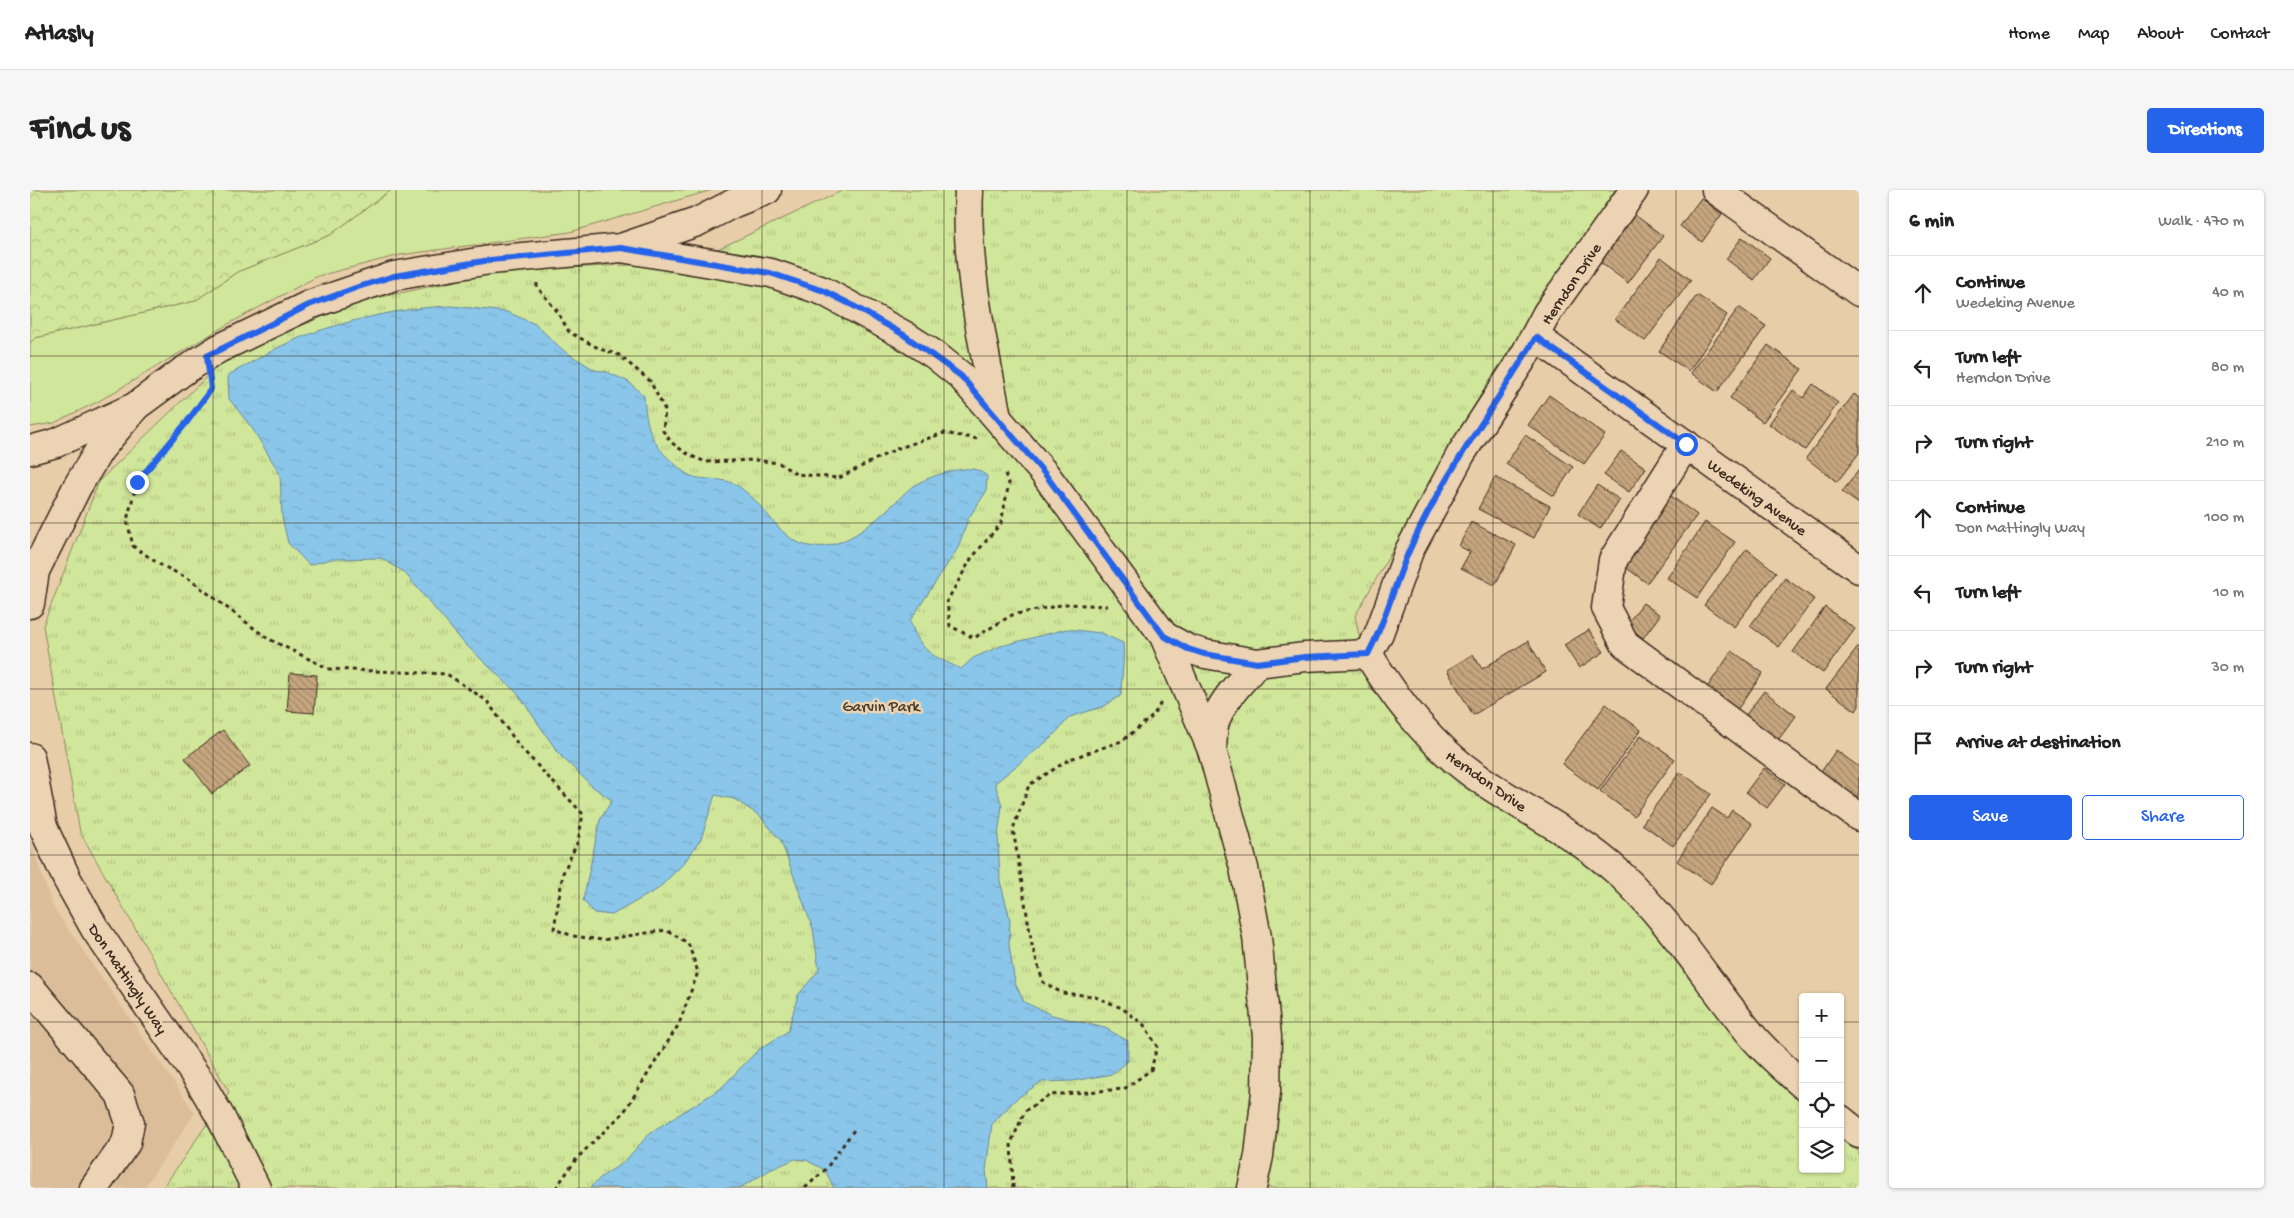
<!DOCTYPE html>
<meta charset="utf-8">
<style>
body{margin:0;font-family:"Gochi Hand",sans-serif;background:#f6f6f6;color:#222}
.controls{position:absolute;right:15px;bottom:15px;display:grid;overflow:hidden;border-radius:5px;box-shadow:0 1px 4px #0004}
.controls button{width:45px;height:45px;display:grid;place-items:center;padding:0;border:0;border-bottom:1px solid #e0e0e0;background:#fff;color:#222;font:25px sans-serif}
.stop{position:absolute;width:15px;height:15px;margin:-11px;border:4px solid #2563eb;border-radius:50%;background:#fff}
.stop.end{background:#2563eb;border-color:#fff;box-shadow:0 1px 5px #0008}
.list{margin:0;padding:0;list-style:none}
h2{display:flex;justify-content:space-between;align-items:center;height:65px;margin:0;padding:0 20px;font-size:21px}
h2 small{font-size:16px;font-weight:400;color:#767676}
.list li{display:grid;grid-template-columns:32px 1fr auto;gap:15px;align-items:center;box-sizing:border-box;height:75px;padding:0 20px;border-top:1px solid #e0e0e0}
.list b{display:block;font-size:19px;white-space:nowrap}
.list p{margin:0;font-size:16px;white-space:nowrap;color:#767676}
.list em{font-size:16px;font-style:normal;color:#767676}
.actions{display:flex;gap:10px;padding:15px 20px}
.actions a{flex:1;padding:11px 0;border:1px solid #2563eb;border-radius:5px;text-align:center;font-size:18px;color:#2563eb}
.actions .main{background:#2563eb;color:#fff}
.icon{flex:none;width:28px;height:28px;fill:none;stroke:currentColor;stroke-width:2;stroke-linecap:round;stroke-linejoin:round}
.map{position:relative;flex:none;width:1829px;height:998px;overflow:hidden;border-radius:5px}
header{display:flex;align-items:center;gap:30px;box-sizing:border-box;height:70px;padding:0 25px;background:#fff;border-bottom:1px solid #e0e0e0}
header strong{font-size:24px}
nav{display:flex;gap:28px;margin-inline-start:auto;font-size:18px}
.intro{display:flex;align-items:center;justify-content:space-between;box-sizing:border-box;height:120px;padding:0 30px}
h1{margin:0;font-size:35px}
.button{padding:12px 22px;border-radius:5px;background:#2563eb;color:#fff;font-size:18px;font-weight:700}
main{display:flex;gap:30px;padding:0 30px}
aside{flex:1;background:#fff;border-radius:5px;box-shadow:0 1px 4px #0004}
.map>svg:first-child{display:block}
.built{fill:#dbbe99}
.grass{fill:#d0e69a;stroke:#86885c}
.forest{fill:url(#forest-crowns);stroke:#86885c}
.park{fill:url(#park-tufts);stroke:#86885c}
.water{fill:url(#water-ripples);stroke:#6a8898}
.building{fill:url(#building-back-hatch);stroke:#3b2a1e}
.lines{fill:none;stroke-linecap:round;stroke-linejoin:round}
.minor-casing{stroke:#3b2a1e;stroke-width:31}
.path{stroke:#3b2a1e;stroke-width:3;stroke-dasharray:4 4;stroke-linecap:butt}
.minor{stroke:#ebd3b3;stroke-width:28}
.route{stroke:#2563eb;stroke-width:6}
.grid{fill:none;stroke:#3b2a1e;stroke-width:1;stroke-opacity:0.55}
.labels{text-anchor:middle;stroke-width:5;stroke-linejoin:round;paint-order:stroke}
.street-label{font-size:16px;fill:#3b2a1e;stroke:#ebd3b3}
.park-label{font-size:16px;fill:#4a3d2a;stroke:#ebd3b3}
</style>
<header>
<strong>Atlasly</strong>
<nav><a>Home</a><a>Map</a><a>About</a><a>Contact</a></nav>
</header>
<div class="intro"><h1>Find us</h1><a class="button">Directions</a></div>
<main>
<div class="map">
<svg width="1829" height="998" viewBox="0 0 1829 998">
<defs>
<pattern id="forest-crowns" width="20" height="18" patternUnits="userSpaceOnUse" patternTransform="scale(1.25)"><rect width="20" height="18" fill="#d0e69a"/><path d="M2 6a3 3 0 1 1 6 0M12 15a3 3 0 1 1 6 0" fill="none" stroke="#b4c584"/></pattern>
<pattern id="park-tufts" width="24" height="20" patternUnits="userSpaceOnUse" patternTransform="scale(1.25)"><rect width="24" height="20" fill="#d0e69a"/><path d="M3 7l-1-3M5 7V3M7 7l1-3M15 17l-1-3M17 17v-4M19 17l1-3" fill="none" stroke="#b4c584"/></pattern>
<pattern id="water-ripples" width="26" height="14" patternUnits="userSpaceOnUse" patternTransform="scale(1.25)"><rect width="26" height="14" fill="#8ac6ea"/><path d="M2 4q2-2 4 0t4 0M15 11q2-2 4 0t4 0" fill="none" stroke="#78aac8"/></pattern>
<pattern id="building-back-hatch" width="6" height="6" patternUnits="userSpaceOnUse" patternTransform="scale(1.25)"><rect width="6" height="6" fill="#c6a67f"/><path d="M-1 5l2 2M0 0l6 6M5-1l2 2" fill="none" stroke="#a28767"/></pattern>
</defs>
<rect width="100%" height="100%" fill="#e8cda9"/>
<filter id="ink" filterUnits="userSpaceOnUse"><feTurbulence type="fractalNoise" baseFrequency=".02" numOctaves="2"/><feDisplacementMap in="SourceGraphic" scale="10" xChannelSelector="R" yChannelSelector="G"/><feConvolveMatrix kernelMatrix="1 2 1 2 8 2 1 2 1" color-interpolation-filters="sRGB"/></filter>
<g filter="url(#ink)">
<path class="built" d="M0 650 23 717 165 923 114 998H0Z"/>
<path class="grass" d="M361 0H682L540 42 370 65 288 86 198 134 69 211 24 233 0 237V153L5 148 165 111 207 82 300 45Z"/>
<path class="forest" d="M0 0H361L300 45 207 82 165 111 5 148 0 153Z"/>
<path class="park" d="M814 0H1585L1457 194 1325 426 1340 498 1428 588 1584 691 1714 854 1773 909V979H1810V944L1829 962V998H133L199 902 50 642 13 436 69 291 198 166 328 112 473 81 660 72Z"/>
<path class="water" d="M422 116 477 122 505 134 534 161 565 180 577 182 599 192 614 206C616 236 621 255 646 275 650 279 656 284 661 286 674 291 694 287 706 295 745 318 753 373 810 352 832 344 850 326 868 310 873 305 879 298 885 295 898 287 932 275 947 280 950 281 954 284 957 286L956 302 938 329 928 358 880 431C892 464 902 465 931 479L943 468 971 456 1036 439 1071 443 1093 453C1095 471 1091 487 1091 505L1075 516 1040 527 1020 549 965 593 972 616 968 646 970 691 980 729 979 755 985 793 994 812 1022 825 1075 838 1098 851V871L1083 884 1043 891 1011 892 986 909 962 934 956 980 958 998H804L795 980 776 970 765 969 740 980 710 998H560L571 987 594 972 621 942 690 899 728 860 758 841 768 805 789 780 783 739 751 651 730 626 704 609 685 605 671 649 654 673 628 699 582 725 564 723 553 710 570 630 582 610 563 597 529 564 488 504 433 452 374 382 351 368 301 369 279 375 258 353 252 327 250 284 222 238 199 209 198 185C221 173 245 158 269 148 313 131 374 117 422 116Z"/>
<g class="building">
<path d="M1671 8 1692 24 1672 52 1650 36Z"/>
<path d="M1597 19 1633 46 1598 93 1563 67Z"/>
<path d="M1712 47 1740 68 1724 90 1696 69Z"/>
<path d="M1631 67 1661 90 1615 151 1585 129Z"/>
<path d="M1667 105 1697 125 1659 181 1629 161Z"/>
<path d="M1709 117 1736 136 1687 202 1661 183Z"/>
<path d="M1738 155 1772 179 1733 232 1700 208Z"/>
<path d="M1783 194 1808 213 1775 260 1739 234 1763 200 1773 208Z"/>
<path d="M1824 204 1829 208V263L1807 292 1776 268Z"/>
<path d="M1519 205 1575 245 1554 274 1498 235Z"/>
<path d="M1495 245 1543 277 1524 306 1476 274Z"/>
<path d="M1591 261 1616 278 1599 302 1574 285Z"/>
<path d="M1829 280V314L1812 302Z"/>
<path d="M1465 287 1520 316 1504 348 1448 319Z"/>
<path d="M1567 295 1590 310 1570 339 1548 324Z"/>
<path d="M1637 303 1667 325 1617 393 1587 371Z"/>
<path d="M1441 332 1486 355 1465 395 1431 378 1440 362 1429 356Z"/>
<path d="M1675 332 1705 352 1667 408 1637 388Z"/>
<path d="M1717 359 1746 382 1704 437 1674 415Z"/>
<path d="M1755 388 1784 409 1749 457 1720 436Z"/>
<path d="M1613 413 1630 425 1613 448 1596 435Z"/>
<path d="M1795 417 1825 439 1793 483 1763 462Z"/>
<path d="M1559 440 1574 462 1549 478 1534 455Z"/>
<path d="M1498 451 1516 482 1443 525 1417 480 1443 464 1452 479Z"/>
<path d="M1829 456V516L1826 521 1796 499Z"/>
<path d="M1702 461 1733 483 1707 520 1676 499Z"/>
<path d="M260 483 287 485 284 523 257 521Z"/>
<path d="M1734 501 1766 526 1745 554 1712 530Z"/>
<path d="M1576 514 1611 540 1568 600 1532 574Z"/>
<path d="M193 540 220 576 182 604 155 568Z"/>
<path d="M1611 545 1645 569 1604 626 1570 601Z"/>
<path d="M1806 560 1829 577V604L1824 611 1789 585Z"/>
<path d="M1734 578 1755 594 1737 618 1716 602Z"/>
<path d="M1650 582 1681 604 1643 656 1612 634Z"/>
<path d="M1682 618 1697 628 1702 620 1722 634 1681 694 1647 671Z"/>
</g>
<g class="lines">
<g class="minor-casing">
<g id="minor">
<path d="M939 0C935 77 953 152 967 227"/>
<path d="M1686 0 1829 102"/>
<path d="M591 58 741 83 793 101 874 145 905 165 931 186 1015 284 1134 446 1182 560 1214 678 1227 747 1237 847 1236 902 1229 966 1222 998"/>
<path d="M1506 147 1829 379"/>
<path d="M1656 254 1583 370 1576 418 1595 454 1829 627"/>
<path d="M0 260 26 253 100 219"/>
<path d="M0 414 5 381 47 297 70 259 106 216 152 182 188 159 279 115 364 86 460 70 591 58 667 32 704 13 737 0"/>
<path d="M1134 446 1158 459 1175 464 1227 473 1275 467 1338 464"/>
<path d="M1338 464C1366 510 1399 553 1444 585 1492 619 1547 644 1590 684 1642 733 1679 794 1724 848 1739 865 1756 880 1773 895"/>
<path d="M1338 464 1349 443 1379 361 1431 264 1493 168 1517 123 1604 0"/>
<path d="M1182 560C1183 550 1182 539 1186 529 1194 508 1213 490 1227 473"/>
<path d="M0 567 13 637 37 689 65 739 170 892 190 926 226 998"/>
<path d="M0 797 90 904 100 933 96 953 64 998"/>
<path d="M1810 929 1829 944"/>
</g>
</g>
<g class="path">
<path d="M507 93V97L527 121 539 142 570 159 589 165 620 191 635 220 633 241 642 253 659 265 676 272 724 270 749 273 766 284 809 288 866 259 914 243 948 249"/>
<path d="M181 199 157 232 107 292 97 330 103 356 129 374 159 389 237 448 299 479 417 484 457 511 490 557 553 624 548 651 533 683 524 739 543 746 572 750 636 740 658 753 668 782 649 834 594 922 547 968 526 998"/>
<path d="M975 284 979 293 971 333 941 369 917 411 920 436 944 448 982 425 1036 414 1077 416"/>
<path d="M775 998 795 980 824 940"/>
<path d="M983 998 981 953 995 921 1020 905 1094 899 1121 880 1127 856 1114 835 1092 818 1063 806 1032 803 1013 792 1002 755 983 639 999 595 1040 569 1092 551 1123 526 1132 511"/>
</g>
<use href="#minor" class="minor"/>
</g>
</g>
<g class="lines" filter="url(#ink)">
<path class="route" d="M107 292 157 232 181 199 177 166 279 115 328 97 364 86 460 70 591 58 740 83 794 101 822 115 874 145 931 186 1015 284 1134 446 1158 459 1174 464 1227 473 1275 467 1338 464C1356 431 1364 395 1379 361 1413 285 1464 218 1506 147L1656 254"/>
</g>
<path class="grid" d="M183 0V998M366 0V998M549 0V998M732 0V998M914 0V998M1097 0V998M1280 0V998M1463 0V998M1646 0V998M0 166H1829M0 333H1829M0 499H1829M0 665H1829M0 832H1773M1810 832H1829"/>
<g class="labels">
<g class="street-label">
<text transform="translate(1540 93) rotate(-56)" y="6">Herndon Drive</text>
<text transform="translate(1728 306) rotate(36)" y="6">Wedeking Avenue</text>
<text transform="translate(1457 590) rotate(35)" y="6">Herndon Drive</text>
<text transform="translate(99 788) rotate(56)" y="6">Don Mattingly Way</text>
</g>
<g class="park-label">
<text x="851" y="521">Garvin Park</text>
</g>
</g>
</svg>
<div class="controls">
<button>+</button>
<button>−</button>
<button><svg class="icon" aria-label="locate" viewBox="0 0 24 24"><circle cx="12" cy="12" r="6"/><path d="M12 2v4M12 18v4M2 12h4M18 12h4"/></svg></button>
<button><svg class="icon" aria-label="layers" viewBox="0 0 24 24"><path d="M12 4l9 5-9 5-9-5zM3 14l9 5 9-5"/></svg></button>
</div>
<div class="stop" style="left:1656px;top:254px"></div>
<div class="stop end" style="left:107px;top:292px"></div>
</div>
<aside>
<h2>6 min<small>Walk · 470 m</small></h2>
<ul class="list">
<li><svg class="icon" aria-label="ahead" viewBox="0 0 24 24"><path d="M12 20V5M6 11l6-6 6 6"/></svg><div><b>Continue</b><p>Wedeking Avenue</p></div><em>40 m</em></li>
<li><svg class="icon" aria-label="left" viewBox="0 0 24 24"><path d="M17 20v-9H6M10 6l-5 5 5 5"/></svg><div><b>Turn left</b><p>Herndon Drive</p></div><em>80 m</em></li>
<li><svg class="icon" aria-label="right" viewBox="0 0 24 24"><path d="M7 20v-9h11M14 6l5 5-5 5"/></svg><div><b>Turn right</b></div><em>210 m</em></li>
<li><svg class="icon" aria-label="ahead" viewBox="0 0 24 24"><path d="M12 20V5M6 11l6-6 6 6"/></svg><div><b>Continue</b><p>Don Mattingly Way</p></div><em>100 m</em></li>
<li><svg class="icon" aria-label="left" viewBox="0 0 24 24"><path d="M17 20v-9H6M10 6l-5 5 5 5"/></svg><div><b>Turn left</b></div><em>10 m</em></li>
<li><svg class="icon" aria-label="right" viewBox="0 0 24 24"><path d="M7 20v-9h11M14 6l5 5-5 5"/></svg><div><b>Turn right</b></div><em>30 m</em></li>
<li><svg class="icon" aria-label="arrive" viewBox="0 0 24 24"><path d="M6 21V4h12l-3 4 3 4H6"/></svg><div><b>Arrive at destination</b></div></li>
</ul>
<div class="actions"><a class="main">Save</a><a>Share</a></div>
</aside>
</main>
